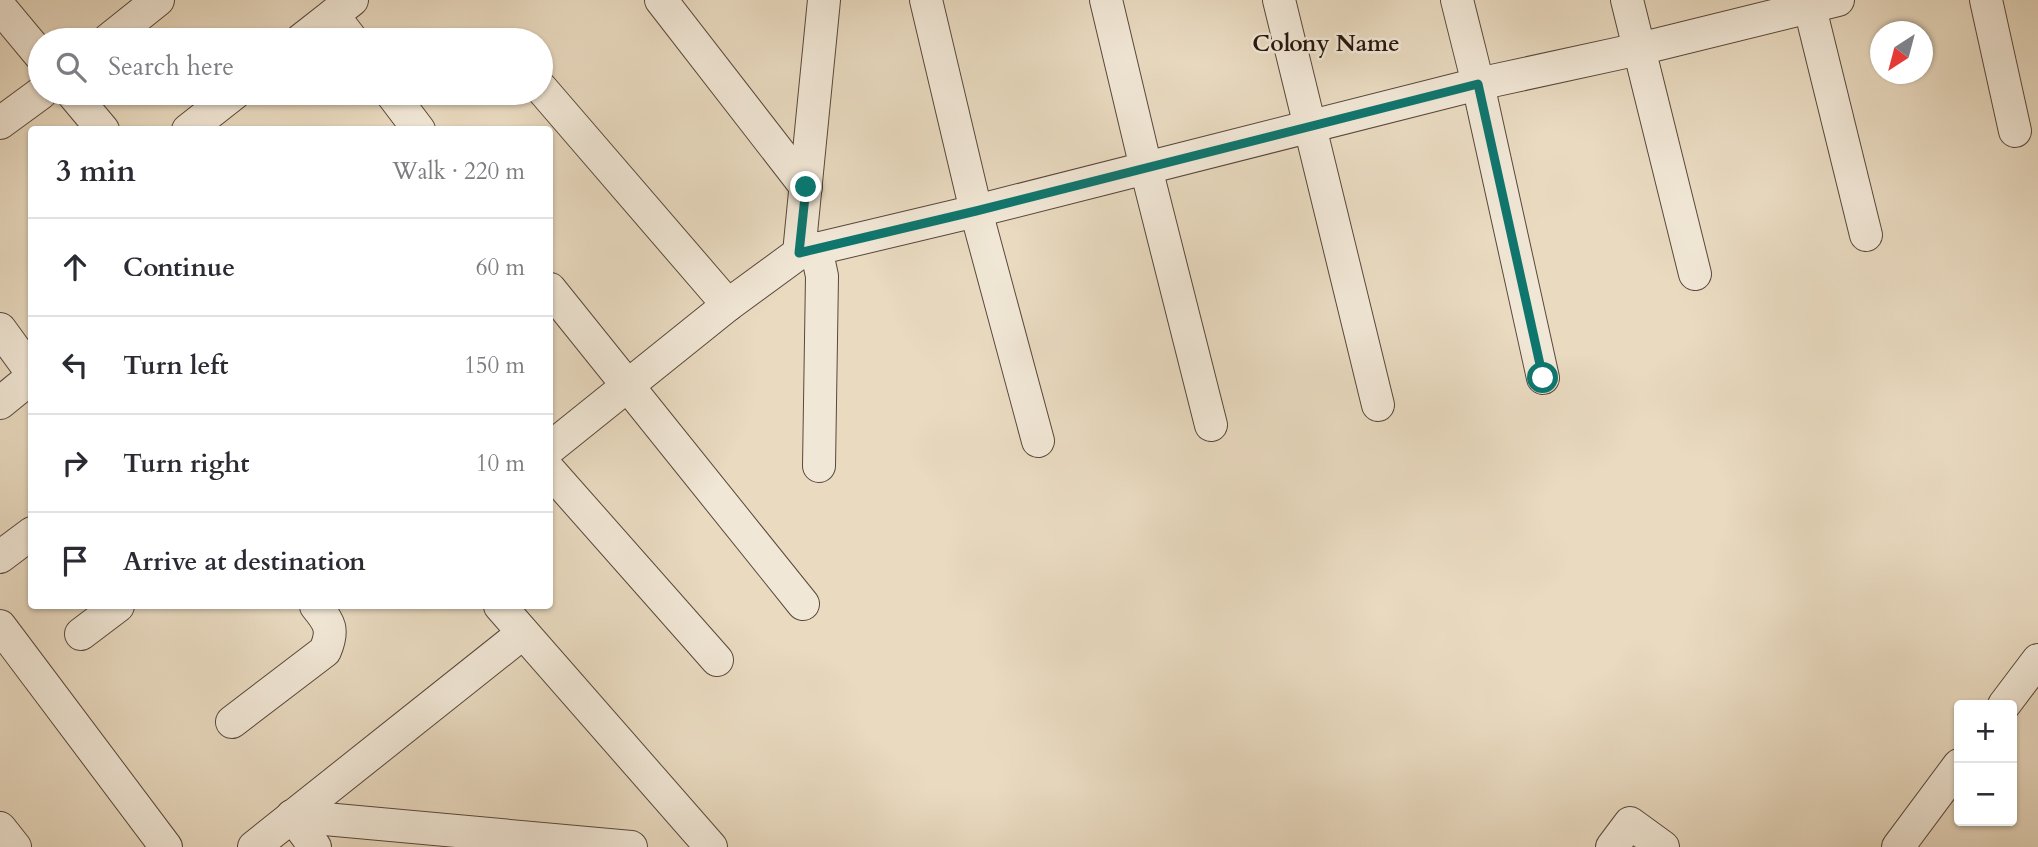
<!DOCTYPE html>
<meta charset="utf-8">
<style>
body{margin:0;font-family:Cardo,serif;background:#f7f7f7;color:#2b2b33}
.controls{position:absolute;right:21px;bottom:21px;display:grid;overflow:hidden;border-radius:7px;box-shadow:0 2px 5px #0004}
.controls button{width:63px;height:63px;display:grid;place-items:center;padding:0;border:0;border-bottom:2px solid #e1e1e2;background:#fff;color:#2b2b33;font:35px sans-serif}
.compass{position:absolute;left:1870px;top:21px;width:63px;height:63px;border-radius:50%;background:#fff;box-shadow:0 2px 5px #0004;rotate:216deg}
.stop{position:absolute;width:21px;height:21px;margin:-16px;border:5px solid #0f766e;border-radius:50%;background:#fff}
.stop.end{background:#0f766e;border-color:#fff;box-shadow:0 2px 7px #0008}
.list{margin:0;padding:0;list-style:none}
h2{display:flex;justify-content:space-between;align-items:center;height:91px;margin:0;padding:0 28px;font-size:30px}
h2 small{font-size:23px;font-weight:400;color:#7c7c81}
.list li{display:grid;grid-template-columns:46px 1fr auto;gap:21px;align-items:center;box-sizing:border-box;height:98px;padding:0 28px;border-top:2px solid #e1e1e2}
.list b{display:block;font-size:26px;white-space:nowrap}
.list em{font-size:23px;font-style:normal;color:#7c7c81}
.icon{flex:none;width:38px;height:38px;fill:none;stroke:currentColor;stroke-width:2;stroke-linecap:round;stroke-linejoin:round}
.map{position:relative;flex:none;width:2038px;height:847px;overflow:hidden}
.search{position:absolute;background:#fff;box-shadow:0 2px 5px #0004;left:28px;top:28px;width:525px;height:77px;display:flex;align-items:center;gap:18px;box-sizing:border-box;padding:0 24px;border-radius:38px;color:#7c7c81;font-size:26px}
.panel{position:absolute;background:#fff;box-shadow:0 2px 5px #0004;left:28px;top:126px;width:525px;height:483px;border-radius:7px}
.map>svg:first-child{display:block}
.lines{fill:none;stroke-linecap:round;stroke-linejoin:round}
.minor-casing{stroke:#58483c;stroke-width:34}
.minor{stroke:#f1e7d6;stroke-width:32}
.route{stroke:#0f766e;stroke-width:9}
.labels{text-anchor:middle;stroke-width:5;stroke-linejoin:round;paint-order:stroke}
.neighbourhood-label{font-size:23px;font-weight:bold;fill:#271710;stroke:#f1e7d6}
</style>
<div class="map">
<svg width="2038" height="847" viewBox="0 0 2038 847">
<rect width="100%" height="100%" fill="#e9dac0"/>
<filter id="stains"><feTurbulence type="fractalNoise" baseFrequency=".00286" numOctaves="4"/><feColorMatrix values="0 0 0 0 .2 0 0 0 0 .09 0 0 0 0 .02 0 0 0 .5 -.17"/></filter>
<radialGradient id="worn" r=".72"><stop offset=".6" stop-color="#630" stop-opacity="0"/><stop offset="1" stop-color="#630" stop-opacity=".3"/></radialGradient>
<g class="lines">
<g class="minor-casing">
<g id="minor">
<path d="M661 0 806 187"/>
<path d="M926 0 976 211 1038 441"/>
<path d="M1106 0 1146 168 1211 425"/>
<path d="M1279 0 1378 405"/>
<path d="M1457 0 1478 84 1543 378"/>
<path d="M1627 0 1695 274"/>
<path d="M1808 0 1866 235"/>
<path d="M1986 0 2015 131"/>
<path d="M0 7 40 55"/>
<path d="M333 15 352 40"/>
<path d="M108 40 158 0"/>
<path d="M301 40 352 0"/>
<path d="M541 88 728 305"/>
<path d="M72 93 103 130"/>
<path d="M391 93 419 130"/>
<path d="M0 123 41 93"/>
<path d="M188 130 235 93"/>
<path d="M816 248 822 276 819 466"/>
<path d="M799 253 976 211 1478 84 1639 49 1838 0"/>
<path d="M550 289 803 604"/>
<path d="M0 329 32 373"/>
<path d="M0 403 32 377"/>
<path d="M550 448 728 305 799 253 824 0"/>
<path d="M550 471 717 660"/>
<path d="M0 557 32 533"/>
<path d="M500 606 711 847"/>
<path d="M0 626 166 847"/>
<path d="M81 634 118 606"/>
<path d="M2004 705 2038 660"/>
<path d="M232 722 325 651C334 630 330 623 316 606"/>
<path d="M292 816 631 847"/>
<path d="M292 816 315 847"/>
<path d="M0 828 15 847"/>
<path d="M254 847 523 633"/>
<path d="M1612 847 1630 823 1663 847"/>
<path d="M1898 847 1959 765"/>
</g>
</g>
<use href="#minor" class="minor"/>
</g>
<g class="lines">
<path class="route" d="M806 187 799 253 976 211 1478 84 1543 378"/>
</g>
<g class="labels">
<g class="neighbourhood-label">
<text x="1326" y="51">Colony Name</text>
</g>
</g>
<rect width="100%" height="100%" filter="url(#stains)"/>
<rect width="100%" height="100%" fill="url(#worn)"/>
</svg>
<div class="controls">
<button>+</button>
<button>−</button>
</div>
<svg class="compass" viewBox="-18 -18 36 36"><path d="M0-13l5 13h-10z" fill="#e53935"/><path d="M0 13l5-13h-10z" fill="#7c7c81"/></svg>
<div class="stop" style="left:1543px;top:378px"></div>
<div class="stop end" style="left:806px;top:187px"></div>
<div class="search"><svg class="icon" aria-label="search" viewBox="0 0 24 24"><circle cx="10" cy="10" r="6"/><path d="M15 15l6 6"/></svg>Search here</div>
<section class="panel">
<h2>3 min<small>Walk · 220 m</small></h2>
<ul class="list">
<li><svg class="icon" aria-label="ahead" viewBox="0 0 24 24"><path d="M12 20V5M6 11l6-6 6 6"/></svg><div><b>Continue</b></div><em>60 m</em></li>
<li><svg class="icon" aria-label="left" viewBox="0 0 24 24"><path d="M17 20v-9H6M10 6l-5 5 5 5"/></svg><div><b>Turn left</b></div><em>150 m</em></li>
<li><svg class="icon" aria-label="right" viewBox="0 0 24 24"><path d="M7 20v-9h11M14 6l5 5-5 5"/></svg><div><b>Turn right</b></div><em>10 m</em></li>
<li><svg class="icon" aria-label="arrive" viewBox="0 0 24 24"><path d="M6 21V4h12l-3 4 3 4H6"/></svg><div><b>Arrive at destination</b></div></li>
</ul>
</section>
</div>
